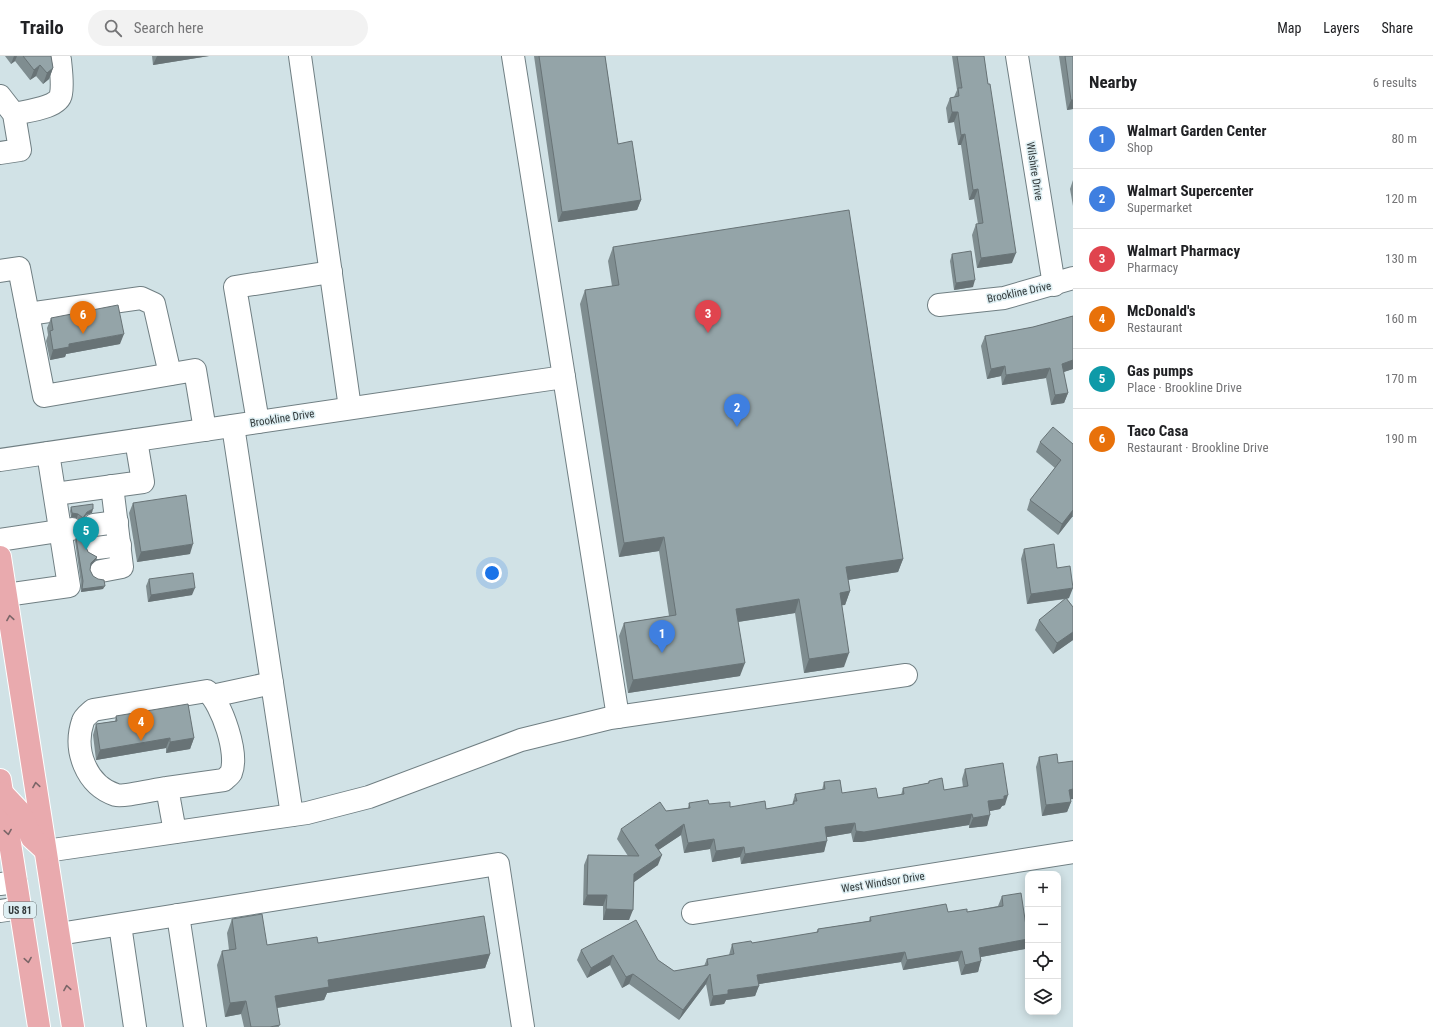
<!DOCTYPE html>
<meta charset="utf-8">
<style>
body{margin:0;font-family:"Roboto Condensed",sans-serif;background:#f2f2f2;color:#202124}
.controls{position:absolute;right:12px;bottom:12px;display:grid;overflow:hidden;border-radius:8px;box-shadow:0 2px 10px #0003}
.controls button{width:36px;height:36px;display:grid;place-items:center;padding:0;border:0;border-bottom:1px solid #e0e0e0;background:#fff;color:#202124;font:20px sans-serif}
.you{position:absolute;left:492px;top:517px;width:14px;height:14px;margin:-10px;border:3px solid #fff;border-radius:50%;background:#1a73e8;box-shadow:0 0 0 6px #1a73e833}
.badge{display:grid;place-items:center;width:26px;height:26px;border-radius:50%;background:#ce3e51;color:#fff;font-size:13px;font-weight:700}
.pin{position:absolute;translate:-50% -33px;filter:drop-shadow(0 1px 2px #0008)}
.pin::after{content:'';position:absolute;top:21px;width:14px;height:12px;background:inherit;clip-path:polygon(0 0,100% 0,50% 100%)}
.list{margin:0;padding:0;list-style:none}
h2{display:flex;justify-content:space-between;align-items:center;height:52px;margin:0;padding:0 16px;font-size:17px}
h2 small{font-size:13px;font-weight:400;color:#757577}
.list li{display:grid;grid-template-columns:26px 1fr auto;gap:12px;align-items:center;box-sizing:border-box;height:60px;padding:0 16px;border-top:1px solid #e0e0e0}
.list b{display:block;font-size:15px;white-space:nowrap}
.list p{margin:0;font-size:13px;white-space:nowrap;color:#757577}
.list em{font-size:13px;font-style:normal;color:#757577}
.icon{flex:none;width:22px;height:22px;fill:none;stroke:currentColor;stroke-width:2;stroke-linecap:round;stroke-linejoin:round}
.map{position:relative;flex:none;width:1073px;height:971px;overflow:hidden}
header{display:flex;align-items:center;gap:24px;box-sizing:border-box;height:56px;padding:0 20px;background:#fff;border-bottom:1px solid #e0e0e0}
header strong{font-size:19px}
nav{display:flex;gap:22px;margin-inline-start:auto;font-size:14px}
.search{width:280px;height:36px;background:#f2f2f2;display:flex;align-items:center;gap:10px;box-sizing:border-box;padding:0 14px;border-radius:22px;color:#757577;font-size:15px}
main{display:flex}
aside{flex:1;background:#fff}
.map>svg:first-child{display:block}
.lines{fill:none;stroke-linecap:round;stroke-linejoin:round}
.minor-casing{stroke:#707f83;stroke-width:24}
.major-casing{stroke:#fff;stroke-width:24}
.minor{stroke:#fff;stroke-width:22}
.major{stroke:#e9aaae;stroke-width:22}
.wall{fill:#7f8d90}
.shaded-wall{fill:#687376}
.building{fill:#94a4a8;stroke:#687376}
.oneway{stroke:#7b6668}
.labels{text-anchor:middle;stroke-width:3;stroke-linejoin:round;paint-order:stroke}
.shield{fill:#deeff3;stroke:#667072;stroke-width:1}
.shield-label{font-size:10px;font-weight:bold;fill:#32393a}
.street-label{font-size:11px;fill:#32393a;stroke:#deeff3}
</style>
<header>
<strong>Trailo</strong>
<div class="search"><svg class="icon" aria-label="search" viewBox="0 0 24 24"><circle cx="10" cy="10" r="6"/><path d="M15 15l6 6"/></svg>Search here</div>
<nav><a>Map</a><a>Layers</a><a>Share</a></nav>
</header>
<main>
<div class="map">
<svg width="1073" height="971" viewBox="0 0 1073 971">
<rect width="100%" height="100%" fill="#d1e2e6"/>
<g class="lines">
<g class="minor-casing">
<g id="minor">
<path d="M300 0 350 352"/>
<path d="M513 0 618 661"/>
<path d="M1017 0 1054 229"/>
<path d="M0 40 14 58 20 94 0 97"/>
<path d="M14 58C26 55 59 52 61 38 63 28 61 15 60 4L58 0"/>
<path d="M0 215 19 212 44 340 195 314 205 374"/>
<path d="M939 249 1004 242 1073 222"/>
<path d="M28 258 141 242 154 248 170 318"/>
<path d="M258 366 235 231 331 216"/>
<path d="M233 370 292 759"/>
<path d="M0 404 564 321"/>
<path d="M55 438 143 426 136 384"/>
<path d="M94 469 117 466"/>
<path d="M0 484 72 473"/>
<path d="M97 492 120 489"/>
<path d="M101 515 122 511 112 430"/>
<path d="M6 539 69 530 48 397"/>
<path d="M212 640 272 627"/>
<path d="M167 732C157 733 123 741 116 739 86 729 73 694 83 665 84 661 90 657 93 654L207 635C222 648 239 698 231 717 230 719 226 722 224 724L167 732 175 776"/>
<path d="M46 795 307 757 369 741 521 684 610 662 906 619"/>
<path d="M0 828 16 826"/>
<path d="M0 855 20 852"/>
<path d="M693 857 1073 796"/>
<path d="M178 859 195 971"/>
<path d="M120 869 135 971"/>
<path d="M59 878 498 808 523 971"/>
</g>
</g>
<g class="major-casing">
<g id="major">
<path d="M0 501 73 971"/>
<path d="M0 724 39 971"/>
<path d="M2 737 20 756 32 782 44 793"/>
</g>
</g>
<use href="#minor" class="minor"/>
<use href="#major" class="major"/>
</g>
<g class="wall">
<path d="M5 0H51L53 12 49 23 43 28 36 20 30 24 15 5 11 8Z"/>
<path d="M152 0H209L153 9Z"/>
<path d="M534 0H605L618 88 641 144 637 154 558 166Z"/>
<path d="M952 0H984L1012 207 977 212 972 179 976 168H978L974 143 969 144 961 89H958L954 66 948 67 946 52 950 42 954 41 957 34Z"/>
<path d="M1059 0H1073V53L1067 54Z"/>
<path d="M1073 124V150L1070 133Z"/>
<path d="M613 191 903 503 898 516 848 524 850 535 845 549H842L844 611 804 617 795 557 738 566 740 620 628 637 619 580 624 567 669 560 659 495 619 501 580 248 585 234 612 230 608 205Z"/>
<path d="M952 198 973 231 954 234 950 205Z"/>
<path d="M1073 260V313L1063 316 1068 337 1064 347 1051 349 1046 322 1002 329 1001 320 987 323 981 290 985 280 1033 271Z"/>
<path d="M51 262 120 288 66 298 65 301 50 304 46 285 48 279 47 272Z"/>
<path d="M1040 386 1073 388V461H1072L1058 479 1027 454 1030 444 1055 412 1036 396Z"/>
<path d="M133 447 190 498 137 506 129 457Z"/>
<path d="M71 451 92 457 86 459 82 466 77 462 71 461 70 455Z"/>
<path d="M93 477 92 481 86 487V491L88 496 97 501 96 504 90 509V514L93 520 103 533 81 536V528L75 485 76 482Z"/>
<path d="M1024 493 1057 512 1069 542 1067 543 1073 551V584L1053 598 1035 574 1039 564 1066 543 1027 548 1021 503Z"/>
<path d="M149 523 192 539 148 546 146 530Z"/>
<path d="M116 660 194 682 190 693 166 697V692L96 704 93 679 96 668 115 665Z"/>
<path d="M1039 701 1058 707 1073 705V743H1071V746L1067 756 1042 760 1036 711Z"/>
<path d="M965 713 1005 749 1002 750 1000 753 990 755 987 770 969 772V769L861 786H853L851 777 827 781 824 796 741 808 740 801 712 806 710 793 684 797 681 779 658 794V809L634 826 629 864H603V850L583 849 584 809 588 799 628 800 617 783 621 773 666 755 688 752 689 747 730 751 766 753 792 749 795 738 822 734 824 726 842 737 878 742 901 739 903 732 928 727 929 725 944 734 963 731 962 723Z"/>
<path d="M1002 840 1028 881V884L1025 893 981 901 978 916 961 919 958 905 903 914 901 906 759 928 755 940 726 944 724 948 710 950 706 928 679 964 629 928 622 932 610 909 587 922 577 904 581 894 658 904 674 915 704 910 707 903 729 899 732 888 752 887 816 877 818 873 869 865 870 861 948 856H967L998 850Z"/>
<path d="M232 863 267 889 318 887 490 898 485 912 327 937 324 944 277 952 279 971H244L241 958 225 961 217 909 222 895 229 894 227 877Z"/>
</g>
<g class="shaded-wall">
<path d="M14 0H17L15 5 11 8Z"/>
<path d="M157 0H209L153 9Z"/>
<path d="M40 9 36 20 30 24 34 14Z"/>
<path d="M53 12 49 23 43 28 47 17Z"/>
<path d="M1071 44H1073V53L1067 54Z"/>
<path d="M952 56H958L954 66 948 67Z"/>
<path d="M965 78 961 89H958L961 79Z"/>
<path d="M978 133 974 143 969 144 973 134Z"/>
<path d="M641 144 637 154 558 166 562 156Z"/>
<path d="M1016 197 1012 207 977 212 981 202Z"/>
<path d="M975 224 973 231 954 234 956 227Z"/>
<path d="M124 278 120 288 66 298 65 301 50 304 53 294 69 288Z"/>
<path d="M1073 304V313L1058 318 1062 308Z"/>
<path d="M1005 310 1001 320 987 323 991 313Z"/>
<path d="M1050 312 1046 322 1002 329 1006 319Z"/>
<path d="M1068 337 1064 347 1051 349 1055 339Z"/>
<path d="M93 453 92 457 86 459 82 466 87 456Z"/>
<path d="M1073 454 1072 461 1058 479 1062 468Z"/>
<path d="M72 457 78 458 77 462 71 461Z"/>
<path d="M93 477 92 481 85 488 87 484Z"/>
<path d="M664 481 659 495 619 501 624 487Z"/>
<path d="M193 488 190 498 137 506 141 496Z"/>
<path d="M97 501 96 504 89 511 91 507Z"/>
<path d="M903 503 898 516 841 525 846 511Z"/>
<path d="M105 530 103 533 81 536 82 533Z"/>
<path d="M195 532 192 539 148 546 151 539Z"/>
<path d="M1073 532 1069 542 1027 548 1031 538Z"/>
<path d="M850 535 845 549 835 550 840 537Z"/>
<path d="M799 543 795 557 731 567 736 553Z"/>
<path d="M1073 576V584L1053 598 1057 587Z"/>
<path d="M849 597 844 611 804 617 809 603Z"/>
<path d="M745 607 740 620 628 637 633 624Z"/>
<path d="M170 682 166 692 96 704 100 694Z"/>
<path d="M194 682 190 693 166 697 170 686Z"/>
<path d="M1073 733V743L1065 744 1069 734Z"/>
<path d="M1008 739 1005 749 1002 750 1000 753 985 756 988 745 1004 740Z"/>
<path d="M1071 746 1067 756 1042 760 1046 749Z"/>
<path d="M972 758 969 769 861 786H853L856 775Z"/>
<path d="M990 759 987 770 969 772 973 762Z"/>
<path d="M855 767 851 777 822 782 825 771Z"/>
<path d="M684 768 681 779 651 799 655 789Z"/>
<path d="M714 783 710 793 684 797 688 787Z"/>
<path d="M827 785 824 796 741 808 745 798Z"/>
<path d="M744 791 740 801 712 806 716 795Z"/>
<path d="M662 799 658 809 630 829 634 818Z"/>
<path d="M587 839H607L603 850 583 849Z"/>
<path d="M606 853 633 854 629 864H603Z"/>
<path d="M1028 883 1025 893 975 902 979 892Z"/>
<path d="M962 895 958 905 903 914 907 904Z"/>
<path d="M905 896 901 906 753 929 757 919Z"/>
<path d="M490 898 485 912 327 937 324 944 270 953 275 940 328 924Z"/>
<path d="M613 899 610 909 587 922 591 912Z"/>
<path d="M981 905 978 916 961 919 965 909Z"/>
<path d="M633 918 629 928 622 932 626 921Z"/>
<path d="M710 918 706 928 679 964 683 954Z"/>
<path d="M759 930 755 940 726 944 724 948 710 950 713 940 728 934Z"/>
<path d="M246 945 241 958 225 961 230 947Z"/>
</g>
<g class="building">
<path d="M23 0H51L53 12 47 17 40 9 34 14Z"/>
<path d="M539 0H605L618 88 632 85 641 144 562 156Z"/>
<path d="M957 0H984L988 28H990L1016 197 981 202 976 168 983 167 978 133 973 134 965 78 961 79 958 56H952L950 42 959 40 958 32H962Z"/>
<path d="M1065 0H1073V44H1071Z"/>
<path d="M849 154 903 503 846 511 850 535 840 537 849 597 809 603 799 543 736 553 745 607 633 624 624 567 676 559 664 481 624 487 585 234 619 229 613 191Z"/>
<path d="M971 195 975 224 956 227 952 198Z"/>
<path d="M118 249 124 278 69 288V291L53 294 50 275 53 274 51 262Z"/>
<path d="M1073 260V304L1062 308 1068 337 1055 339 1050 312 1006 319 1005 310 991 313 985 280 1033 271Z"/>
<path d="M1053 371 1073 388V454L1062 468 1030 444 1061 404 1040 386Z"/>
<path d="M186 439 193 488 141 496 133 447Z"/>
<path d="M93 448V453L87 456 83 462 78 458 72 457 71 451Z"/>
<path d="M85 473 93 477 87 484 86 491 88 496 97 501 91 507 90 514 93 520 98 523 104 524 105 530 82 533 83 525 76 482 81 479Z"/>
<path d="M1054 488 1057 512 1070 510 1073 532 1031 538 1024 493Z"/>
<path d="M193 517 195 532 151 539 149 523Z"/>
<path d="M1066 542 1073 551V576L1057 587 1039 564Z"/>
<path d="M188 648 194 682 170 686V682L100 694 96 668 117 665 116 660Z"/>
<path d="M1057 698 1058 707 1073 705V733L1069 734 1071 746 1046 749 1039 701Z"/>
<path d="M1003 707 1008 739 1004 740V743L988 745 990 759 973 762 972 758 864 776 856 775 855 767 825 771 827 785 745 798 744 791 716 795 714 783 688 787 684 768 655 789 662 799 634 818 633 854 606 853 607 839H587L588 799 639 800 621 773 660 746 666 755 690 752 689 747 708 744 709 748 730 746V751L765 745 766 753 794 748V745H797L795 738 825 733 824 726 840 724 842 737 876 732 878 742 904 738 903 732 929 727V725L942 722 944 734 968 730 965 713Z"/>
<path d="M1021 837 1028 883 979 892 981 905 965 909 962 895 907 904 905 896 757 919 759 930 728 934V938L713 940 710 918 683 954 633 918 626 921 613 899 591 912 581 894 636 864 658 904 674 915 708 909 707 903 734 898 732 888 751 885 752 887 818 876V873L871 865 870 861 946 848 948 856 967 853V856L1003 850 1002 840Z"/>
<path d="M262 858 267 889 317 881 318 887 484 860 490 898 328 924 329 931 275 940 280 969 270 971H251L246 945 230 947 222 895 236 893 232 863Z"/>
</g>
<defs><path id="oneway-chevron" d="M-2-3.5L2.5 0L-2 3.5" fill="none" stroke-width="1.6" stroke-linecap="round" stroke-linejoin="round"/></defs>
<g class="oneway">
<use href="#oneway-chevron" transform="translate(10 562) rotate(-99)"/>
<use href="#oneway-chevron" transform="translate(36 729) rotate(-99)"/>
<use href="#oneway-chevron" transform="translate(8 776) rotate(81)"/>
<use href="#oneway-chevron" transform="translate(28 904) rotate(81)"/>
<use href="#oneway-chevron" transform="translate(67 932) rotate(-99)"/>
</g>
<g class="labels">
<rect class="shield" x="4" y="846" width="32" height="16" rx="3"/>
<g class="shield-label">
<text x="20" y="858">US 81</text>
</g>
<g class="street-label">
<text transform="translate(1035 115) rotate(81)" y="4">Wilshire Drive</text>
<text transform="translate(1019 236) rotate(-12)" y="4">Brookline Drive</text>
<text transform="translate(282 362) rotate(-9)" y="4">Brookline Drive</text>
<text transform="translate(883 826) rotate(-9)" y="4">West Windsor Drive</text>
</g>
</g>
</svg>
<div class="controls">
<button>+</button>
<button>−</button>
<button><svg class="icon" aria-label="locate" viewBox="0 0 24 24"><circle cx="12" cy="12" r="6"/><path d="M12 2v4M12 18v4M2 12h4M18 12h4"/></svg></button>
<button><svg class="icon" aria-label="layers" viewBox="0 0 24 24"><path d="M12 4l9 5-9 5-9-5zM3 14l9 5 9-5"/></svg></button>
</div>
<div class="you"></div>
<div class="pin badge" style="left:662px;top:597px;background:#3f7fe0">1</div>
<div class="pin badge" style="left:737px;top:371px;background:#3f7fe0">2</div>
<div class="pin badge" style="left:708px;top:277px;background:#e0444e">3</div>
<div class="pin badge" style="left:141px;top:685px;background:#e8710a">4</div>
<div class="pin badge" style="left:86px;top:494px;background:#0f9aa8">5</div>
<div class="pin badge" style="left:83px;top:278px;background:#e8710a">6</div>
</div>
<aside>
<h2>Nearby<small>6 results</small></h2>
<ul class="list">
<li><span class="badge" style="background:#3f7fe0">1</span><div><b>Walmart Garden Center</b><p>Shop</p></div><em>80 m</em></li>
<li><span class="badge" style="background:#3f7fe0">2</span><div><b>Walmart Supercenter</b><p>Supermarket</p></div><em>120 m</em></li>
<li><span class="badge" style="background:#e0444e">3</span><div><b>Walmart Pharmacy</b><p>Pharmacy</p></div><em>130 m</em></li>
<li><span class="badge" style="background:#e8710a">4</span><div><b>McDonald's</b><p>Restaurant</p></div><em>160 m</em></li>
<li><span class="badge" style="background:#0f9aa8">5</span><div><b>Gas pumps</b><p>Place · Brookline Drive</p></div><em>170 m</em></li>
<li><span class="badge" style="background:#e8710a">6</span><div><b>Taco Casa</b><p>Restaurant · Brookline Drive</p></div><em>190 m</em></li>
</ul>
</aside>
</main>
